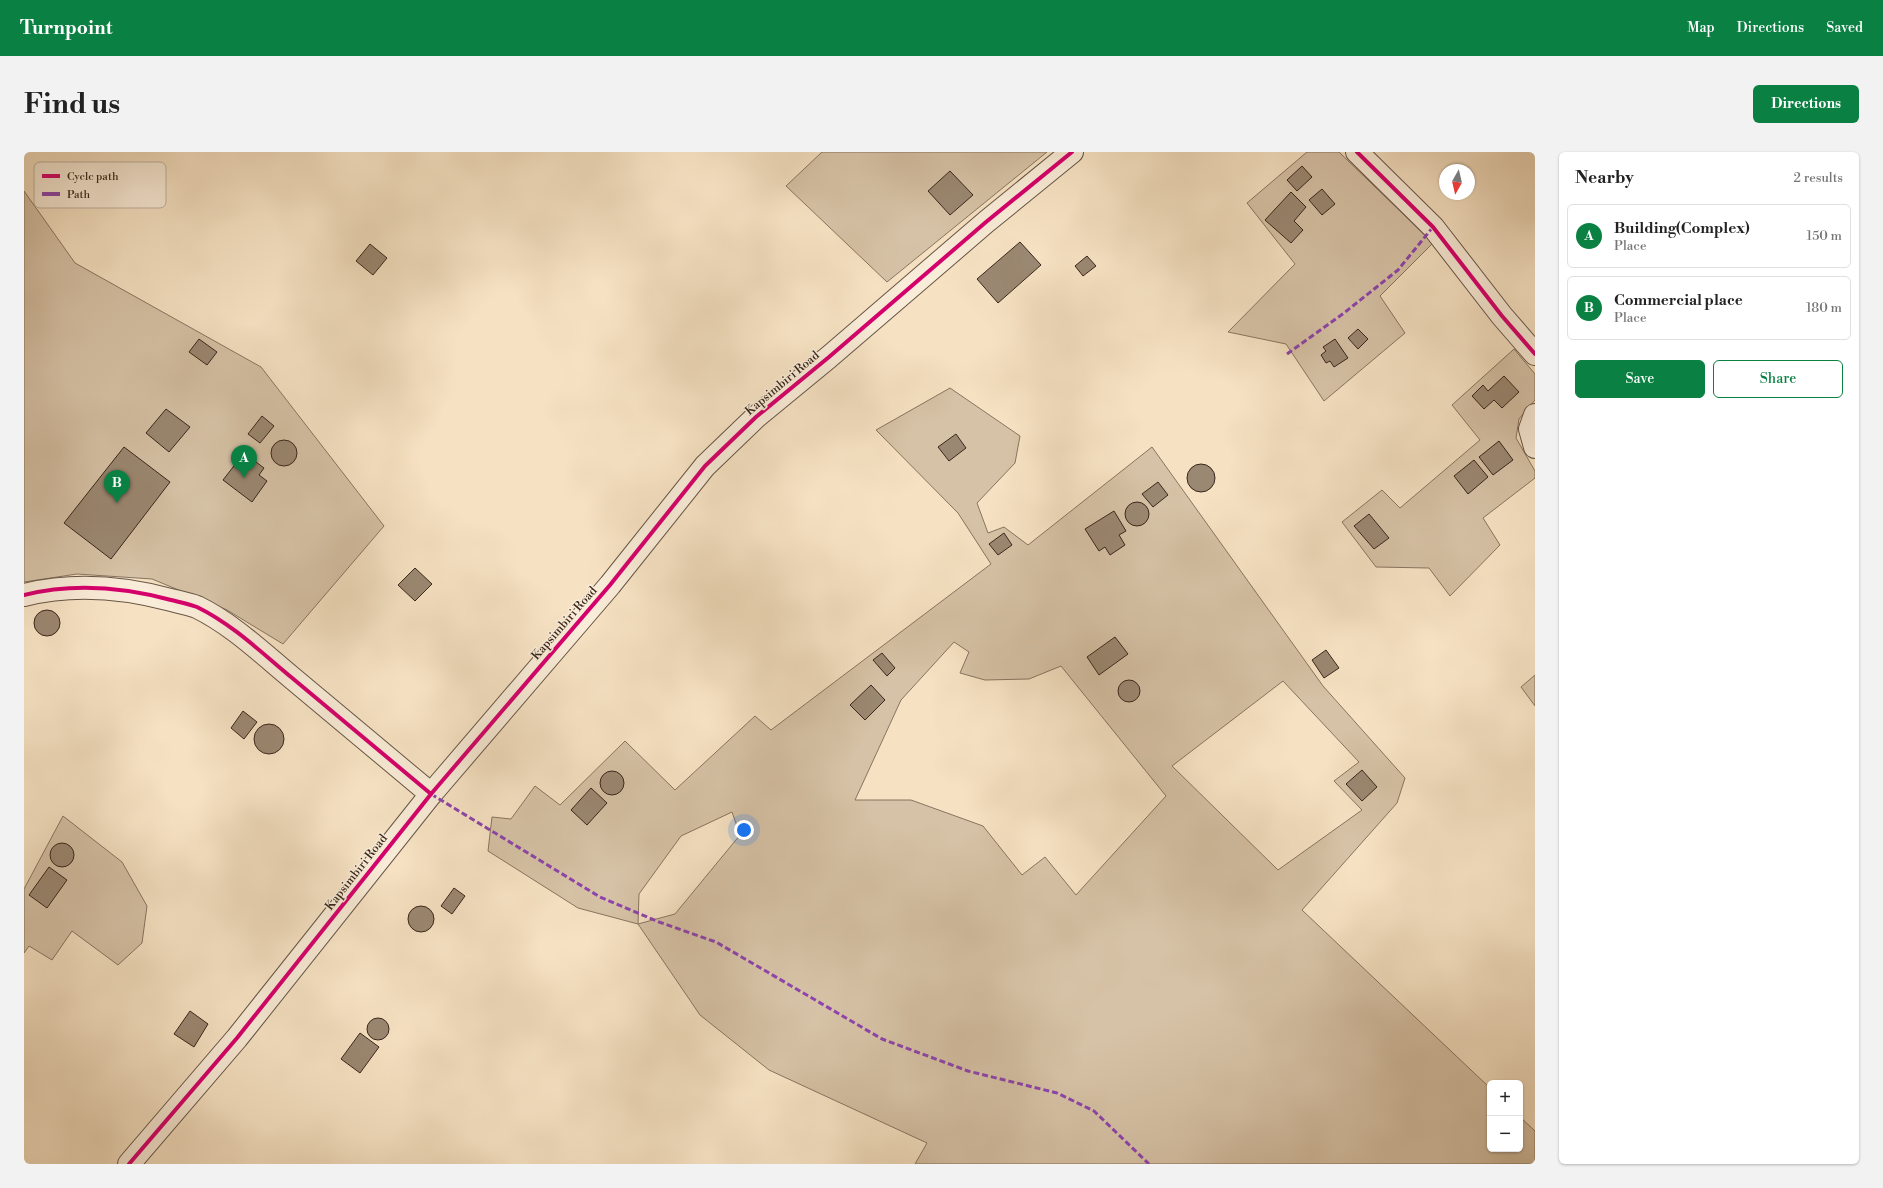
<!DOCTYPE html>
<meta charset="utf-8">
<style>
body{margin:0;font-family:"Libre Bodoni",serif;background:#f2f2f2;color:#222}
.controls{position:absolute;right:12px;bottom:12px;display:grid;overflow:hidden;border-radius:6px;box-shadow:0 1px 3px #0004}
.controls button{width:36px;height:36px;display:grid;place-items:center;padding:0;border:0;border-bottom:1px solid #e0e0e0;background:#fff;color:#222;font:20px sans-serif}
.compass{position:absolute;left:1415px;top:12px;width:36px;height:36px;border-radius:50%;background:#fff;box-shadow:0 1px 3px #0004;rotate:188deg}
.you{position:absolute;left:720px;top:678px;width:14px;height:14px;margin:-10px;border:3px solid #fff;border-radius:50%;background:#1a73e8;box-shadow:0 0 0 6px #1a73e833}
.badge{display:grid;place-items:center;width:26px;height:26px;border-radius:50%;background:#0b8043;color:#fff;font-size:13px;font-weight:700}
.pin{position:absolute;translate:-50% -33px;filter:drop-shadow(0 1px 2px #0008)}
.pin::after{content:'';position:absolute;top:21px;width:14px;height:12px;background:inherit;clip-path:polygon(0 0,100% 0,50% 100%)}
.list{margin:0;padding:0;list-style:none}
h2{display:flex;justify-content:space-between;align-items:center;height:52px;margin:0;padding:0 16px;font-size:17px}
h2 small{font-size:13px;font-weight:400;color:#767676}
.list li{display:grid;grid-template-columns:26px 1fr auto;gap:12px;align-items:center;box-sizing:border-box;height:64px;margin:0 8px 8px;padding:0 8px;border:1px solid #e0e0e0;border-radius:6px}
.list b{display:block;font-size:15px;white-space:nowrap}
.list p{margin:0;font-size:13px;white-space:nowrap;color:#767676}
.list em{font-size:13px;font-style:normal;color:#767676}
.actions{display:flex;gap:8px;padding:12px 16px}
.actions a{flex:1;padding:9px 0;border:1px solid #0b8043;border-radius:6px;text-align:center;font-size:14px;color:#0b8043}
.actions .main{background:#0b8043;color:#fff}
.map{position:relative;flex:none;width:1511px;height:1012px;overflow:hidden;border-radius:6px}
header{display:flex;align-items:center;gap:24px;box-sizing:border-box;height:56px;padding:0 20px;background:#0b8043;color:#fff}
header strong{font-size:19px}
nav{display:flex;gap:22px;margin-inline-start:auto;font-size:14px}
.intro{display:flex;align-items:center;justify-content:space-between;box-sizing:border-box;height:96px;padding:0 24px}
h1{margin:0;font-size:28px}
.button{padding:10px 18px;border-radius:6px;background:#0b8043;color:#fff;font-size:14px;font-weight:700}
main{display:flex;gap:24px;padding:0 24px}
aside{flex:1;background:#fff;border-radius:6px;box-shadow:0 1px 3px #0004}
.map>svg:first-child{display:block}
.green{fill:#d6c2a6;stroke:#887460;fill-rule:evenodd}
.building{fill:#9b8872;stroke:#39261b}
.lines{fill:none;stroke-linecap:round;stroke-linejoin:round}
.minor-casing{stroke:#685545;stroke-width:24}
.minor{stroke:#f9ecd8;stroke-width:22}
.quiet{stroke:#8e44ad;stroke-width:3;stroke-dasharray:6 3;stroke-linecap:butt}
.cycleway-casing{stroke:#f9ecd8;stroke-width:6}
.cycleway{stroke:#d6006c;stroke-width:4}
.labels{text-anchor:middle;stroke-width:3;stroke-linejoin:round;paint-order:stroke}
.street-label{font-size:12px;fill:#39261b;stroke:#f9ecd8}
.key{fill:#f9ecd8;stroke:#bfb19f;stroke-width:1}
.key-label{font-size:11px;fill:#39261b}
</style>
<header>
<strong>Turnpoint</strong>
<nav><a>Map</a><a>Directions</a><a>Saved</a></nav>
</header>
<div class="intro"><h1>Find us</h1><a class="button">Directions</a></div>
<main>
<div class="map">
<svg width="1511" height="1012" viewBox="0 0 1511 1012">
<rect width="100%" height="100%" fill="#f6e2c3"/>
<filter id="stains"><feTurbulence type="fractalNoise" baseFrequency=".005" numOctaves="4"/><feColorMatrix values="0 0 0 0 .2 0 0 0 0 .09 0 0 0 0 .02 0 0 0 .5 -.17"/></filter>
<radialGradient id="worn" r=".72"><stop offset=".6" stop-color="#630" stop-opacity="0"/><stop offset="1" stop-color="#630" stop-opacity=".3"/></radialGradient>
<g class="green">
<path d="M798 0H1023L863 130 762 34Z"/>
<path d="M1283 0H1315L1409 91 1356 144 1381 181 1300 249 1262 192 1204 180 1271 112 1223 51Z"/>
<path d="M0 39 51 111 237 215 360 374 259 492 203 458 128 427 53 422 0 430Z"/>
<path d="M1490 197 1511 222V248L1495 267 1492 286 1511 319V326L1459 366 1476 393 1426 444 1405 416 1352 415 1318 370 1358 338 1376 356 1456 288 1428 253Z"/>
<path d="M926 236 996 284 991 311 953 351 964 381 980 375 1004 393 1128 295 1299 534 1381 626 1373 651 1278 758 1466 936V997H1496V965L1511 979V1012H891L903 991 745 918 676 863 614 772 554 756 464 699 468 665 487 667 511 634 536 653 601 589 651 638 731 564 747 578 967 412 934 361 852 278ZM930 490 945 500 936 521 961 528 1005 527 1037 514 1142 644 1052 743 1021 705 998 723 959 674 887 648H831L877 548ZM1259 529 1335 610 1310 629 1338 658 1254 718 1148 614ZM708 660 716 683 651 762 614 772 615 742 657 684Z"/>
<path d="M1511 523V554L1497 535Z"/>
<path d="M39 664 98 710 123 754 118 791 94 813 48 779 28 808 5 794 0 801V737Z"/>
</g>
<g class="building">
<path d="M1278 14 1288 25 1273 39 1263 28Z"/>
<path d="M926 19 949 43 926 63 904 39Z"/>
<path d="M1298 37 1311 52 1298 63 1285 48Z"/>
<path d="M1267 40 1282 55 1270 69 1279 78 1267 91 1241 68Z"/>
<path d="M996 90 1017 113 974 151 953 127Z"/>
<path d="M346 92 363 106 349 123 332 109Z"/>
<path d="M1063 104 1072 114 1059 124 1051 114Z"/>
<path d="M1334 177 1344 187 1334 197 1324 186Z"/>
<path d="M175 187 193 200 183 213 165 200Z"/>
<path d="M1311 187 1324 206 1310 215 1306 209 1302 211 1297 203 1302 199 1299 195Z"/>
<path d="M1480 224 1495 240 1478 256 1470 248 1460 257 1448 244 1459 233 1464 239Z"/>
<path d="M142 257 166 275 145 300 122 281Z"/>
<path d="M238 264 250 274 236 291 224 282Z"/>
<path d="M932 282 942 296 925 309 914 295Z"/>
<circle cx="260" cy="301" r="13"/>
<path d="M1475 289 1489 308 1469 323 1455 305Z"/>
<path d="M100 295 146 330 87 407 40 371Z"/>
<path d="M220 301 240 316 235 323 243 329 228 350 199 328Z"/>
<path d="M1450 308 1464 325 1444 342 1430 324Z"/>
<circle cx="1177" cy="326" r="14"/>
<path d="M1134 330 1144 343 1129 355 1118 342Z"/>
<circle cx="1113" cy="362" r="12"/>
<path d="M1090 359 1102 379 1095 383 1101 393 1086 403 1081 395 1075 399 1061 377Z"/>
<path d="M1345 362 1365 386 1350 397 1330 374Z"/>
<path d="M980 381 988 393 974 403 965 392Z"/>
<path d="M391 416 408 432 391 449 374 433Z"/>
<circle cx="23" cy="471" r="13"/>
<path d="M1091 485 1104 502 1075 523 1063 505Z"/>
<path d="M1302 498 1315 516 1300 526 1288 508Z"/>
<path d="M858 501 871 516 863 524 849 508Z"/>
<circle cx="1105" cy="539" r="11"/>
<path d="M847 533 861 548 841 568 826 553Z"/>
<path d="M219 559 233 570 220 587 207 576Z"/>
<circle cx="245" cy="587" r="15"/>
<path d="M1338 618 1353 635 1338 649 1322 632Z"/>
<circle cx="588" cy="631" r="12"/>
<path d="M567 636 583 651 563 673 547 658Z"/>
<circle cx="38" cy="703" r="12"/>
<path d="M25 715 43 728 23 756 5 743Z"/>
<path d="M430 736 441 744 428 762 417 754Z"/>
<circle cx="397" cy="767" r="13"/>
<path d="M166 859 184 872 170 895 150 882Z"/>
<circle cx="354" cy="877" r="11"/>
<path d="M336 881 355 895 336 921 317 907Z"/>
</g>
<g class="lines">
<g class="minor-casing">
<g id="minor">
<path d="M1333 0 1409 75 1478 164 1511 202"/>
<path d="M1511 263 1506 277 1511 295"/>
<path d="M0 443C48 431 99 435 147 448 155 450 165 452 173 455 208 472 238 501 267 525 314 564 360 603 407 642"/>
<path d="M105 1012 213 886 407 642 586 433 681 314 732 265 805 205 962 70 1048 0"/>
</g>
</g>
<use href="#minor" class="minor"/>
<g class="quiet">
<path d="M1263 202 1320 161 1374 118 1409 75"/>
<path d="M407 642 576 745 635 770 692 790 858 887 944 919 1033 941 1070 959 1125 1012"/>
</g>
<g class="cycleway-casing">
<g id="cycleway">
<path d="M1333 0 1409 75 1478 164 1511 202"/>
<path d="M0 443C48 431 99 435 147 448 155 450 165 452 173 455 208 472 238 501 267 525 314 564 360 603 407 642"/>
<path d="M105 1012 213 886 407 642 586 433 681 314 732 265 805 205 962 70 1048 0"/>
</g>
</g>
<use href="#cycleway" class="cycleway"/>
</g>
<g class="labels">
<g class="street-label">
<text transform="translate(758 231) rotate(-40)" y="4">Kapsimbiri Road</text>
<text transform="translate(540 471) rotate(-49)" y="4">Kapsimbiri Road</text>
<text transform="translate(332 720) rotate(-52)" y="4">Kapsimbiri Road</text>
</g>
</g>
<rect x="10" y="10" width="132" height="46" rx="6" class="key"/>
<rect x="18" y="22" width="18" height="4" fill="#d6006c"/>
<rect x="18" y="40" width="18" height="4" fill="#8e44ad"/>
<g class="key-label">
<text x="43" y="28">Cycle path</text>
<text x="43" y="46">Path</text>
</g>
<rect width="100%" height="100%" filter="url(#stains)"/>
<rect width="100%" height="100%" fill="url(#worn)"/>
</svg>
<div class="controls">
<button>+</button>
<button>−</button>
</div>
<svg class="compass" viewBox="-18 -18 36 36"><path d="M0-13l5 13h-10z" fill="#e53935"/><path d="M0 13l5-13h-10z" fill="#767676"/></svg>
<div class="you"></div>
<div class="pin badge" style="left:220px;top:326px">A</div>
<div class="pin badge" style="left:93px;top:351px">B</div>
</div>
<aside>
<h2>Nearby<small>2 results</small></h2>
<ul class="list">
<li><span class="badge">A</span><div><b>Building(Complex)</b><p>Place</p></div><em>150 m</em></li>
<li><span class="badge">B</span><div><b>Commercial place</b><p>Place</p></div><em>180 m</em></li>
</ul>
<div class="actions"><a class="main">Save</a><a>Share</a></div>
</aside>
</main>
